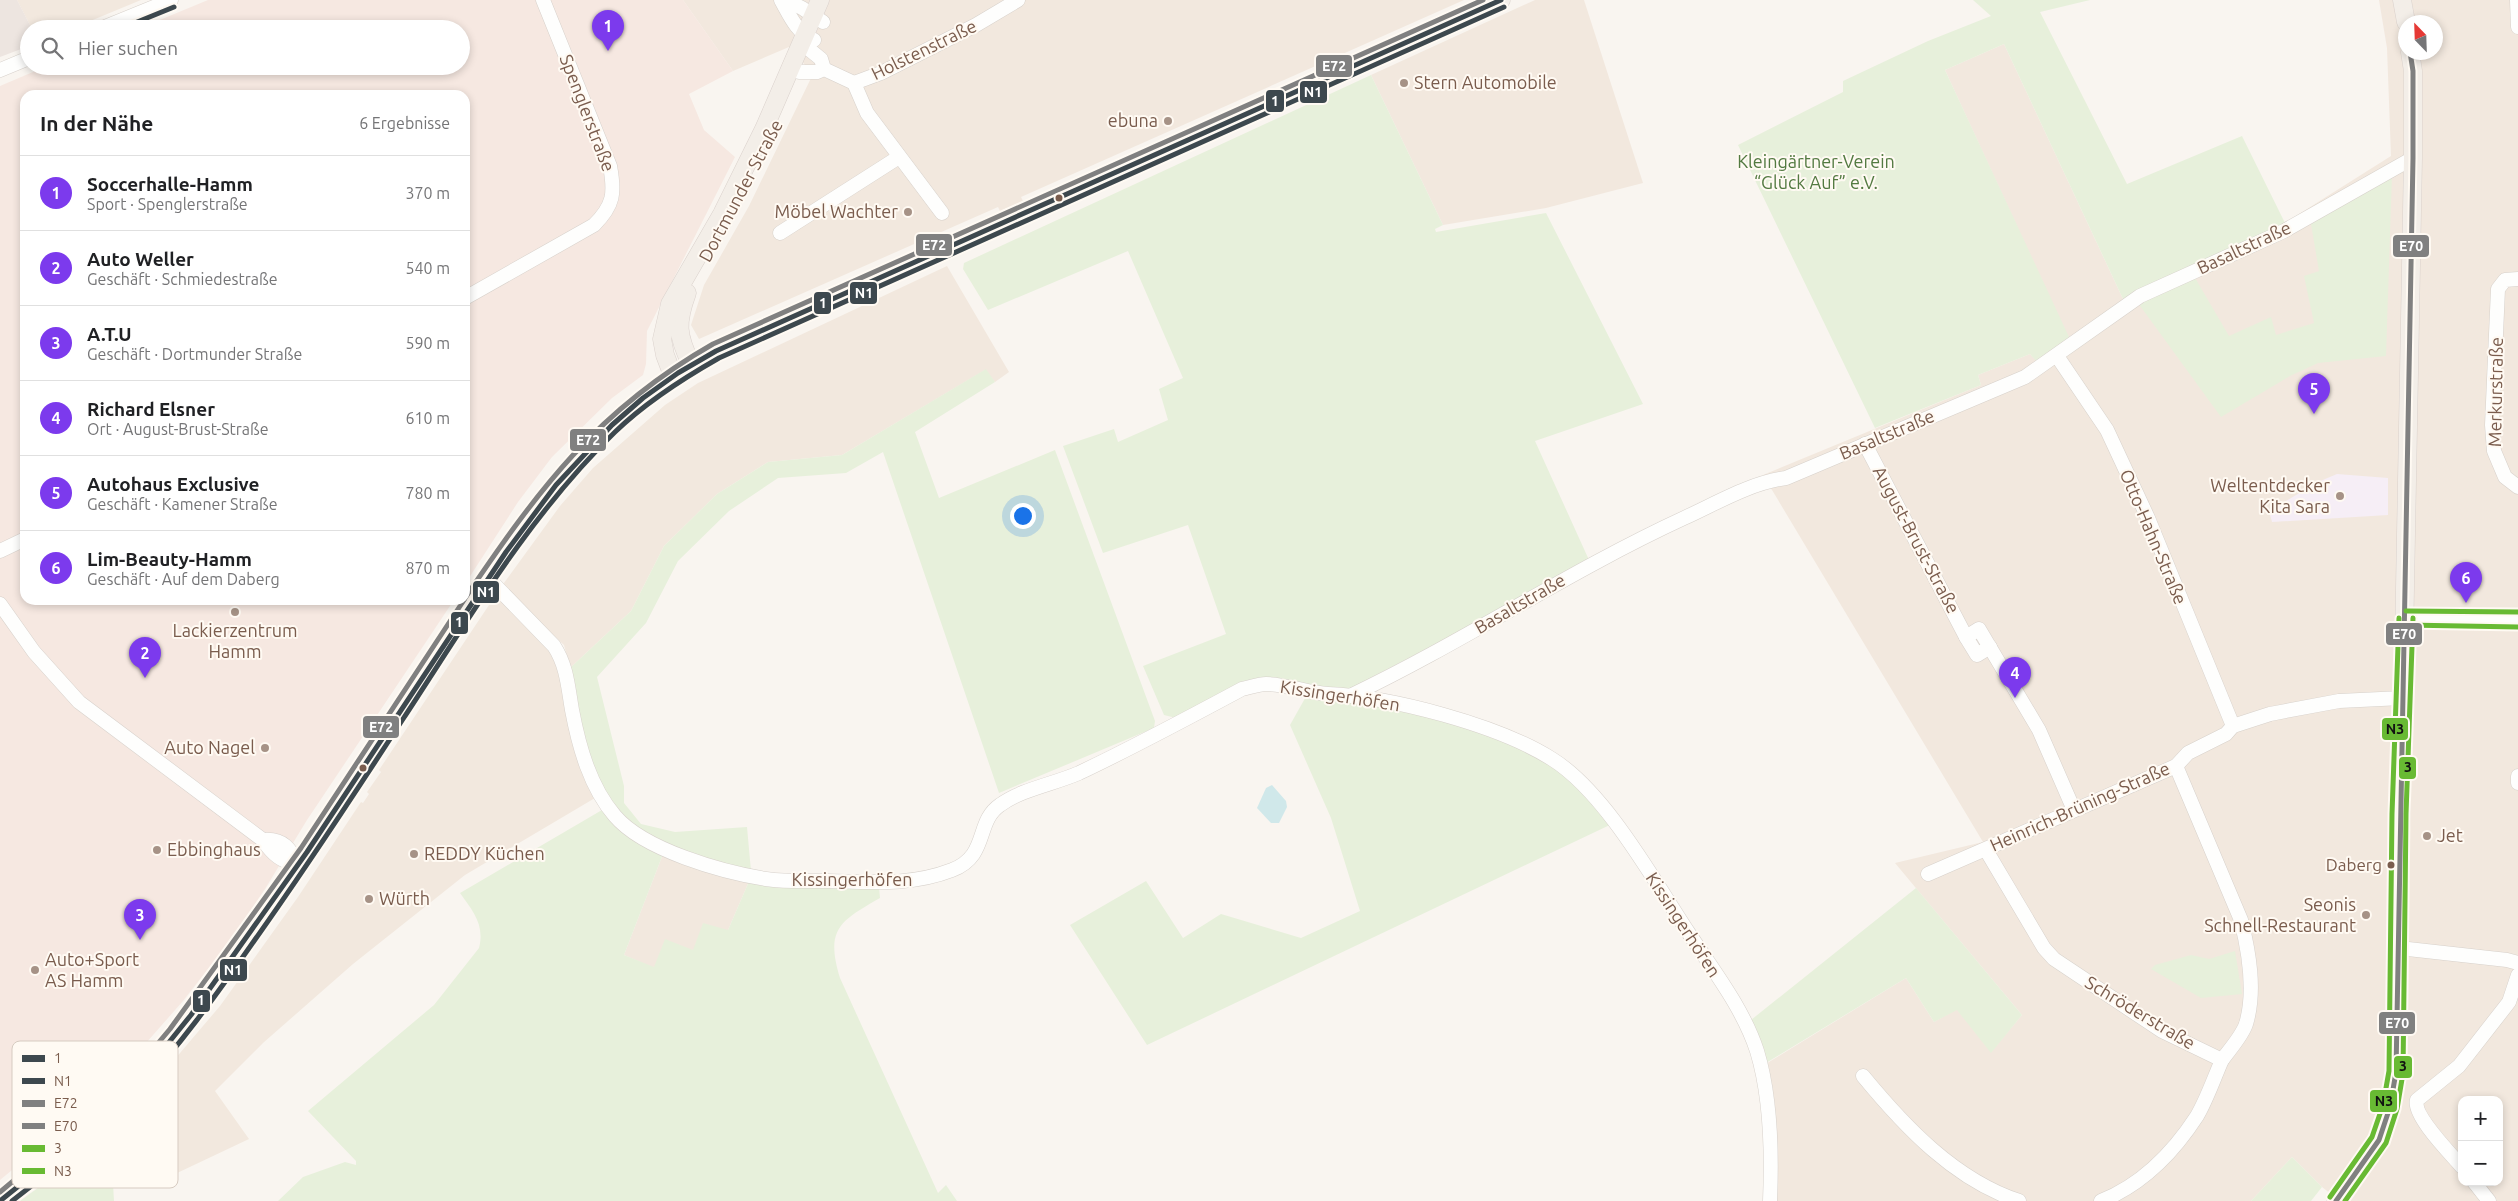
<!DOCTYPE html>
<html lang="de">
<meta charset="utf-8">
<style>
body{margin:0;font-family:Ubuntu,sans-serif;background:#f6f6f6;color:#202124}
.controls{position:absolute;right:15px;bottom:15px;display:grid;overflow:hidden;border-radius:10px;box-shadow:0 2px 8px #0003}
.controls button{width:45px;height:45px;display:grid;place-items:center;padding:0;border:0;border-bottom:1px solid #e0e0e0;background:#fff;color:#202124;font:25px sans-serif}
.compass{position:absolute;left:2398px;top:15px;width:45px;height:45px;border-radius:50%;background:#fff;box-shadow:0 2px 8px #0003;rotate:337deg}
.you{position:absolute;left:1022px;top:515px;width:18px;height:18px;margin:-12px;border:4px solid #fff;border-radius:50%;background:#1a73e8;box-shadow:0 0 0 8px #1a73e833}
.badge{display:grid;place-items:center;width:32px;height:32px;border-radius:50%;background:#7c3aed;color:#fff;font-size:16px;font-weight:700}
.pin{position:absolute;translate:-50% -41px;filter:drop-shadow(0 1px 2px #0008)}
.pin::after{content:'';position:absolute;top:26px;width:18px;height:15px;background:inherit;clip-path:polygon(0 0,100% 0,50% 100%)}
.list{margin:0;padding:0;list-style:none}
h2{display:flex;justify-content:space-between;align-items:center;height:65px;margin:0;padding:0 20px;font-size:21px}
h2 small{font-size:16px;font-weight:400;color:#757577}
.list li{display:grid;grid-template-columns:32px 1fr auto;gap:15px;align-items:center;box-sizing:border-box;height:75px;padding:0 20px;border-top:1px solid #e0e0e0}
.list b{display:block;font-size:19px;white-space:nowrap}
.list p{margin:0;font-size:16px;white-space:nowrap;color:#757577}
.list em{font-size:16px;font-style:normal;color:#757577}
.icon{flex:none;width:28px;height:28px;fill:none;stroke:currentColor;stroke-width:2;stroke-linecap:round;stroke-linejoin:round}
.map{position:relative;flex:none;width:2518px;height:1201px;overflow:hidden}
.search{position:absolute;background:#fff;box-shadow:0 2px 8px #0003;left:20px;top:20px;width:450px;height:55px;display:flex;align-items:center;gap:12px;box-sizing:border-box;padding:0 18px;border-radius:28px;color:#757577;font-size:19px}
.panel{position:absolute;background:#fff;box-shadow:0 2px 8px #0003;left:20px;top:90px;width:450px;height:515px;border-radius:15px}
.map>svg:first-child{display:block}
.residential{fill:#f2e8de;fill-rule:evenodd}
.commercial{fill:#f6e8e1}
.industrial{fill:#ede5e0}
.education{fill:#f6eef6}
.green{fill:#e7f0db}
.water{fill:#d0e8ea}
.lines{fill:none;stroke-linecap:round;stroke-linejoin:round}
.minor-casing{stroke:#d7d1cb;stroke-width:15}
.major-casing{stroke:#dad1cc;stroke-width:19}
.minor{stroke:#fefefd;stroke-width:14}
.major{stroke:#f3eee8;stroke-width:18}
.bus-1-casing{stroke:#fffaf3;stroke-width:9}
.bus-2-casing{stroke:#fffaf3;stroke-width:9}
.bus-3-casing{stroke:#fffaf3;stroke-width:9}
.bus-4-casing{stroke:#fffaf3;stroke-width:9}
.bus-5-casing{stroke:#fffaf3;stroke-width:9}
.bus-6-casing{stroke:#fffaf3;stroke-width:9}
.bus-1{stroke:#3d484e;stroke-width:5}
.bus-2{stroke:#3d484e;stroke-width:5}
.bus-3{stroke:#808080;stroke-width:5}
.bus-4{stroke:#808080;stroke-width:5}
.bus-5{stroke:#68ba33;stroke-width:5}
.bus-6{stroke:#68ba33;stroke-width:5}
.poi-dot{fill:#a69286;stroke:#fffaf3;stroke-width:2}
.bus-dot{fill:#7a5c4d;stroke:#fffaf3;stroke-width:2}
.labels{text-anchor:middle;stroke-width:4;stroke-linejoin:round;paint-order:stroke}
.bus-label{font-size:17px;fill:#7a5c4d;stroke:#fffaf3;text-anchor:end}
.street-label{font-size:18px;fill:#7a5c4d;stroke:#fffaf3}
.poi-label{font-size:18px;fill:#7a5c4d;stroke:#fffaf3;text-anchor:start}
.park-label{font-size:18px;fill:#537a41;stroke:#fffaf3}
.key{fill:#fffaf3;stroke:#d7cbc1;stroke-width:1}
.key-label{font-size:14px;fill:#7a5c4d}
.line-badge{stroke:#fffaf3;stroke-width:2}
.badge-label{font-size:14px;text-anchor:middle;font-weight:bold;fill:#fff}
.pale-badge-label{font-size:14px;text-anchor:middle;font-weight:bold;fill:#111}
</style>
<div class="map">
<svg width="2518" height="1201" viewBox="0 0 2518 1201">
<rect width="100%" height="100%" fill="#f9f5f0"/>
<g class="residential">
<path d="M17 0H141L71 29H32Z"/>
<path d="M683 0H1464L1021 197 1023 201 1000 211 998 207 699 339 691 325 704 285 749 206 813 74 789 47 733 71Z"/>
<path d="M1535 0H1584L1643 183 1546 208 1443 225 1371 75Z"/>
<path d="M2379 0H2518V1201H2340L2322 1187 2292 1157 2251 1201H1768L1764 1065 1906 978 1934 1022 1957 1009 1991 1052 2022 1015 1895 863 1983 842 1763 475 1981 385 1978 375 2030 354 2036 360 2068 337 1945 70 2004 44 2123 299 2285 223 2391 156 2387 48ZM2406 22H2436V52H2406ZM2462 1100H2499V1182H2462Z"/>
<path d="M947 266 1009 372 995 382 985 370 842 455 768 462 717 494 664 546 631 611 570 668 564 645 501 587 560 506 593 468 665 405 698 383Z"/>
<path d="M497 593 552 649 595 798 465 875 353 964 263 1043 215 1091 249 1139 156 1183 131 1186 118 1177 92 1144 163 1073 220 1006 298 897 361 802 363 803 369 794 367 792 381 772 379 770Z"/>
<path d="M663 854 750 879 728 930 693 950 654 968 624 955Z"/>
</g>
<path class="commercial" d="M208 0H683L733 71 689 94 704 130 735 157 647 331 646 364 643 375 612 398 552 457 518 502 465 584V95H25V600H454L307 820 265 889 229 942 183 1001 94 1102 72 1126 69 1123 0 1180V86L47 66H461V29H138Z"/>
<path class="industrial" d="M0 0H17L32 29H29V46L0 57Z"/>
<path class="education" d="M2337 474 2388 478V515L2272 522 2269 511 2318 482Z"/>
<g class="green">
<path d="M1973 0H2090L2040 12 2127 184 2242 136 2285 223 2123 299 2004 44 1945 70 2069 337 2036 361 2030 354 1978 375 1981 385 1875 428 1738 145 1843 92V81L1928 41 1991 16Z"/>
<path d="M1371 75 1443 225 1435 229 1436 232 1546 213 1643 404 1535 441 1589 560 1492 615 1351 688H1310L1263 679 1243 681 1176 718 1164 715 1143 666 1226 634 1188 525 1103 553 1063 446 1114 429 1118 442 1168 420 1159 389 1183 378 1128 251 988 310 963 269 964 263Z"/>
<path d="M2392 174 2386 356 2318 363 2290 376 2221 417 2138 303 2194 276 2229 336 2271 317 2276 335 2314 323 2304 276 2319 271 2310 218Z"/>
<path d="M986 369 995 382 915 432 939 498 1055 450 1155 721 1154 728 999 793 883 452 846 473 778 478 729 511 678 561 646 623 597 677 624 786V803L641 824 675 832 747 827 751 871 685 853 627 823 599 784 584 735 570 668 631 611 664 546 717 494 768 462 842 455Z"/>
<path d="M1308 693 1456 719 1552 759 1614 823 1147 1045 1070 925 1146 881 1183 938 1221 914 1301 938 1360 911 1331 818 1290 725Z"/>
<path d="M602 810 663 854 624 955 654 967 665 939 693 950 703 923 728 930 750 879 879 887 880 898C840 921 825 929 840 978L938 1193 946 1185 957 1201H278L303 1177 345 1162 356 1165V1161L308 1111 434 1005 479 948C485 925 473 911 460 893Z"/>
<path d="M1916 888 2022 1015 1991 1053 1957 1010 1934 1022 1906 978 1761 1066 1746 1024Z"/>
<path d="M2235 951 2242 994 2201 998 2151 969 2155 965 2191 955 2209 959Z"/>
<path d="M87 1152 113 1184 114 1201H20Z"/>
<path d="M2292 1157 2322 1187 2311 1201H2251Z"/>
</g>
<path class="water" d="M1272 785 1286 801 1287 807 1279 823H1271L1257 808 1266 788Z"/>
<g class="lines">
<g class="minor-casing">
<g id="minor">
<path d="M781 0C790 16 797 33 814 40"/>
<path d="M785 0 802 8 823 22"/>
<path d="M2517 0 2518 27"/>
<path d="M100 29 171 0"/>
<path d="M810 50 821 59 824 69"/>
<path d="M0 70 29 58"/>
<path d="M799 72H817L824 69 854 83 867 113 942 213"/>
<path d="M854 83 881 73 976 25 1018 0"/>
<path d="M780 233 899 157"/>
<path d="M2518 279 2505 280 2498 289 2492 425 2494 451 2505 477 2518 487"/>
<path d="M465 298 594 225C614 205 615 193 610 166L543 0"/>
<path d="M2057 356 2107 430 2148 518 2233 726"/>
<path d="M1865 444 1966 637 1979 629 2039 730 2074 810"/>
<path d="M0 551 25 539"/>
<path d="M488 578 554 646C567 666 568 687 572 710 579 747 590 787 615 816 644 850 722 872 766 879 786 882 808 881 828 881 871 882 911 886 952 870 989 856 975 822 1000 805 1022 789 1054 784 1079 773 1134 747 1188 718 1242 689 1249 688 1258 684 1266 684 1286 684 1308 693 1328 694 1392 697 1498 725 1552 759 1605 792 1653 879 1688 932 1713 970 1743 1008 1757 1051 1771 1097 1772 1154 1770 1201"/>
<path d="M0 604 34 652 79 702 263 840C273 855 281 861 299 866"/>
<path d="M2406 618 2518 620"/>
<path d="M1966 637 1977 655 1990 647"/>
<path d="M1352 695C1465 641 1569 571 1684 518 1717 503 1750 483 1786 478L2025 377 2140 296 2284 231 2413 158"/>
<path d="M2518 776V783"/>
<path d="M263 840C283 838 291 849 299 866"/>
<path d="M1986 850 2044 948 2054 959 2162 1031 2222 1060C2230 1049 2242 1036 2246 1024 2256 991 2249 952 2241 920L2176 766"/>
<path d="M1928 874 2176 766 2188 753 2226 734 2233 726 2270 714 2339 701 2402 698"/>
<path d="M2399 948 2507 960 2518 963"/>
<path d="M1863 1076C1905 1127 1955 1180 2019 1201"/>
<path d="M2462 1167C2451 1154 2412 1115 2417 1100L2459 1066 2509 1002 2518 975"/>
<path d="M2474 1182 2489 1201"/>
<path d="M2101 1201C2141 1185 2173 1153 2197 1116 2207 1099 2214 1078 2222 1060"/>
</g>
</g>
<g class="major-casing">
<g id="major">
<path d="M2402 0 2406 22"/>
<path d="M687 293C676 323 677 335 691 364"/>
<path d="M673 376 665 355 662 339 670 304 722 214 764 129 820 0"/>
<path d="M0 1201C44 1167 89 1131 128 1090 173 1042 211 989 249 935 288 880 327 824 363 767 402 707 441 647 481 588 547 490 608 407 716 351L1501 0"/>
<path d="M2336 1201 2379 1140 2390 1107 2396 1072 2413 158V71L2410 52"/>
</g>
</g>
<use href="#minor" class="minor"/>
<use href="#major" class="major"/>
<g class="bus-1-casing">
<path id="bus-1" d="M0 1201 66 1148 113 1105 145 1072 191 1015 307 852 506 552 556 485 612 425 643 398 678 373 716 351 1501 0"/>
</g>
<g class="bus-2-casing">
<g id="bus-2">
<path d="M120 29 174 7"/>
<path d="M12 1201C55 1168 97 1134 134 1095 179 1047 217 994 254 941 306 868 355 793 403 719 468 620 530 514 615 432 646 402 682 379 719 358L1504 7"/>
</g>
</g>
<g class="bus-3-casing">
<g id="bus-3">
<path d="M465 598C538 490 597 410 713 344L1483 0"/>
<path d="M0 1192 93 1114 123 1085 170 1029 301 848 464 600"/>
</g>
</g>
<g class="bus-4-casing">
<path id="bus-4" d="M2336 1201 2379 1140 2390 1107 2396 1072 2413 158V71L2410 52"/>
</g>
<g class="bus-5-casing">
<g id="bus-5">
<path d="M2406 625 2518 627"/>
<path d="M2345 1201 2386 1143 2397 1109 2403 1073 2406 814 2413 618"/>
</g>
</g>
<g class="bus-6-casing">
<g id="bus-6">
<path d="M2406 611 2518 612"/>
<path d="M2330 1197 2372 1137 2383 1105 2389 1071 2392 814 2399 618"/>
</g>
</g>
<use href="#bus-1" class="bus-1"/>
<use href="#bus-2" class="bus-2"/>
<use href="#bus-3" class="bus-3"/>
<use href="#bus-4" class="bus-4"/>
<use href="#bus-5" class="bus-5"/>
<use href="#bus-6" class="bus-6"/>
</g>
<g class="poi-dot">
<circle cx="1404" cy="83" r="5"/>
<circle cx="1168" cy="121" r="5"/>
<circle cx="908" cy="212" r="5"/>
<circle cx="2340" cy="496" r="5"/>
<circle cx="235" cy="612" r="5"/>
<circle cx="265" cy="748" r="5"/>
<circle cx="2427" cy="836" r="5"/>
<circle cx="157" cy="850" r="5"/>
<circle cx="414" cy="854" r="5"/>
<circle cx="369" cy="899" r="5"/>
<circle cx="2366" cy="915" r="5"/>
<circle cx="35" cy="970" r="5"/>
</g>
<g class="bus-dot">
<circle cx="1059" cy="198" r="4.5"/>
<circle cx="363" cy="768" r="4.5"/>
<circle cx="2391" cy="865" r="4.5"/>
</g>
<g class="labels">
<g class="bus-label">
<text x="2382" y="871">Daberg</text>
</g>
<g class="street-label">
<text transform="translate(924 50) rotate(-26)" y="6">Holstenstraße</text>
<text transform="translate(587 113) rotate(69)" y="6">Spenglerstraße</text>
<text transform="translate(741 191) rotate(-62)" y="6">Dortmunder Straße</text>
<text transform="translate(2244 248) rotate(-25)" y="6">Basaltstraße</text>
<text transform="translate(2496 392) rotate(-89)" y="6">Merkurstraße</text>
<text transform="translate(1887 435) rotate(-23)" y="6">Basaltstraße</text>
<text transform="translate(2153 537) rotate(67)" y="6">Otto-Hahn-Straße</text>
<text transform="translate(1916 540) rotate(62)" y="6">August-Brust-Straße</text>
<text transform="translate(1520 604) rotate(-30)" y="6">Basaltstraße</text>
<text transform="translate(1340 696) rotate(9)" y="6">Kissingerhöfen</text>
<text transform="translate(2080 807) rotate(-24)" y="6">Heinrich-Brüning-Straße</text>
<text x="852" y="886">Kissingerhöfen</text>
<text transform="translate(1683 925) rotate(57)" y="6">Kissingerhöfen</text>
<text transform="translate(2140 1013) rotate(31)" y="6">Schröderstraße</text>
</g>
<g class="poi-label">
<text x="1414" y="89">Stern Automobile</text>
<text x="1158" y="127" text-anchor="end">ebuna</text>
<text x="898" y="218" text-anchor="end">Möbel Wachter</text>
<text x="2330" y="492" text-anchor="end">Weltentdecker<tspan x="2330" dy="21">Kita Sara</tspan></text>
<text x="235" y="637" text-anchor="middle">Lackierzentrum<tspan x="235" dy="21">Hamm</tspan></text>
<text x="255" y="754" text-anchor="end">Auto Nagel</text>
<text x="2437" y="842">Jet</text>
<text x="167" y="856">Ebbinghaus</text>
<text x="424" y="860">REDDY Küchen</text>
<text x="379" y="905">Würth</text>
<text x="2356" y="911" text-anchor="end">Seonis<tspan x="2356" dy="21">Schnell-Restaurant</tspan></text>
<text x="45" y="966">Auto+Sport<tspan x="45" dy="21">AS Hamm</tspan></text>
</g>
<g class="park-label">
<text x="1816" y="168">Kleingärtner-Verein<tspan x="1816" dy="21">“Glück Auf” e.V.</tspan></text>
</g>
</g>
<rect x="12" y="1041" width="166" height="147" rx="8" class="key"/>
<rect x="22" y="1055" width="23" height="7" fill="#3d484e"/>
<rect x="22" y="1078" width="23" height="6" fill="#3d484e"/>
<rect x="22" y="1100" width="23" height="7" fill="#808080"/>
<rect x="22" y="1123" width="23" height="6" fill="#808080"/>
<rect x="22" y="1145" width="23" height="7" fill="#68ba33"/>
<rect x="22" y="1168" width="23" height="6" fill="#68ba33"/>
<g class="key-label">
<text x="54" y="1063">1</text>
<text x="54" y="1086">N1</text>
<text x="54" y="1108">E72</text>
<text x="54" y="1131">E70</text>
<text x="54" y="1153">3</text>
<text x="54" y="1176">N3</text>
</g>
<g class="line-badge">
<rect x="1315" y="54" width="38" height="24" rx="5" fill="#808080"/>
<rect x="1299" y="80" width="29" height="24" rx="5" fill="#3d484e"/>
<rect x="1265" y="89" width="20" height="24" rx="5" fill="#3d484e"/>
<rect x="915" y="233" width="38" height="24" rx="5" fill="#808080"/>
<rect x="2392" y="234" width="38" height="24" rx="5" fill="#808080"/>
<rect x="849" y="281" width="29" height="24" rx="5" fill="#3d484e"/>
<rect x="813" y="291" width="19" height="24" rx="5" fill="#3d484e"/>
<rect x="569" y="428" width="38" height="24" rx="5" fill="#808080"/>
<rect x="472" y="580" width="28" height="24" rx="5" fill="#3d484e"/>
<rect x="450" y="611" width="19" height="24" rx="5" fill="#3d484e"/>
<rect x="2385" y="622" width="38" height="24" rx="5" fill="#808080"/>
<rect x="362" y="715" width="38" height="24" rx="5" fill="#808080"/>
<rect x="2381" y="717" width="28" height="24" rx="5" fill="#68ba33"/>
<rect x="2398" y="756" width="19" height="24" rx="5" fill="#68ba33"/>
<rect x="219" y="958" width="29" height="24" rx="5" fill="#3d484e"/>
<rect x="192" y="989" width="19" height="24" rx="5" fill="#3d484e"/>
<rect x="2378" y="1011" width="38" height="24" rx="5" fill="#808080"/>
<rect x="2393" y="1055" width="20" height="24" rx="5" fill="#68ba33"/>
<rect x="2369" y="1089" width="29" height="24" rx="5" fill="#68ba33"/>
</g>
<g class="badge-label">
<text x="1334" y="71">E72</text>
<text x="1313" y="97">N1</text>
<text x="1275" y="106">1</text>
<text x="934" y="250">E72</text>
<text x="2411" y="251">E70</text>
<text x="864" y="298">N1</text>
<text x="823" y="308">1</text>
<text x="588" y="445">E72</text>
<text x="486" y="597">N1</text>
<text x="459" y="627">1</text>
<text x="2404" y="639">E70</text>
<text x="381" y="732">E72</text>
<text x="233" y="975">N1</text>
<text x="201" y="1005">1</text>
<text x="2397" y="1028">E70</text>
</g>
<g class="pale-badge-label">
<text x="2395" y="734">N3</text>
<text x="2408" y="772">3</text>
<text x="2403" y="1071">3</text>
<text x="2384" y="1106">N3</text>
</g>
</svg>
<div class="controls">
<button>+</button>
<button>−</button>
</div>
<svg class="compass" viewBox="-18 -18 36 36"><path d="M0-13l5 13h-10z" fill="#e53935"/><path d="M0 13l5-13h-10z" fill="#757577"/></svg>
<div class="you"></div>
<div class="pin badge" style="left:608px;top:51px">1</div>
<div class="pin badge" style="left:145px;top:678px">2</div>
<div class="pin badge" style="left:140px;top:940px">3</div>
<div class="pin badge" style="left:2015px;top:698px">4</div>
<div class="pin badge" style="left:2314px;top:414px">5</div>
<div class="pin badge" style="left:2466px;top:603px">6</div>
<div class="search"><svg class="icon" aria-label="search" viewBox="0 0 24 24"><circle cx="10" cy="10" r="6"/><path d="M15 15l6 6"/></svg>Hier suchen</div>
<section class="panel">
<h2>In der Nähe<small>6 Ergebnisse</small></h2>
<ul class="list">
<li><span class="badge">1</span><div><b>Soccerhalle-Hamm</b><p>Sport · Spenglerstraße</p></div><em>370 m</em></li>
<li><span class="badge">2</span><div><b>Auto Weller</b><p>Geschäft · Schmiedestraße</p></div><em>540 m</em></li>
<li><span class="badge">3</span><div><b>A.T.U</b><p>Geschäft · Dortmunder Straße</p></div><em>590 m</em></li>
<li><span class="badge">4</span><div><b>Richard Elsner</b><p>Ort · August-Brust-Straße</p></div><em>610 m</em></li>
<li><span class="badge">5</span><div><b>Autohaus Exclusive</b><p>Geschäft · Kamener Straße</p></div><em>780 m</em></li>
<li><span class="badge">6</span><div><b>Lim-Beauty-Hamm</b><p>Geschäft · Auf dem Daberg</p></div><em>870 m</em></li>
</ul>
</section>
</div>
